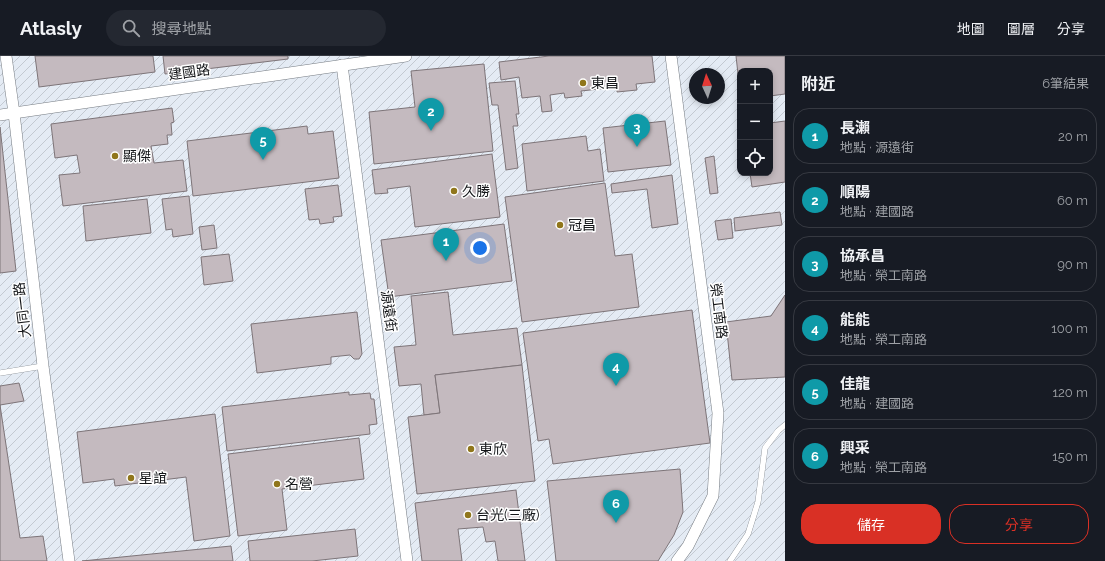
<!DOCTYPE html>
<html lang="zh-TW">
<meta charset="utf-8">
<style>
body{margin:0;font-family:Raleway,"Noto Sans TC",sans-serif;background:#242831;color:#f1f3f6}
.controls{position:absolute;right:12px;top:12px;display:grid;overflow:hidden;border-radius:8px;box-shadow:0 2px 6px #0003}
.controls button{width:36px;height:36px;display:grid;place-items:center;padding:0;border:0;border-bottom:1px solid #363941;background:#171b24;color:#f1f3f6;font:20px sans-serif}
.compass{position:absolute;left:689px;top:12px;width:36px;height:36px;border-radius:50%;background:#171b24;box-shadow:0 2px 6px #0003;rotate:356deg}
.you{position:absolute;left:480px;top:192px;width:14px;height:14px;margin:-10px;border:3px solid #fff;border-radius:50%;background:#1a73e8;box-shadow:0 0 0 6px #1a73e833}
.badge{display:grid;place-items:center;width:26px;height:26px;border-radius:50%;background:#d93025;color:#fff;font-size:13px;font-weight:700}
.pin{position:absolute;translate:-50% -33px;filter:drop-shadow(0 1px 2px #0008)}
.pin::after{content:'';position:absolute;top:21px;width:14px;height:12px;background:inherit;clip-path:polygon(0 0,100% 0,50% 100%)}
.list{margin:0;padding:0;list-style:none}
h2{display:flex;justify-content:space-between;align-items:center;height:52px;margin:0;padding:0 16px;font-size:17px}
h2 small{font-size:13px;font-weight:400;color:#9ea1a6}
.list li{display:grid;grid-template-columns:26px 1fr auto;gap:12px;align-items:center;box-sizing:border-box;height:56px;margin:0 8px 8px;padding:0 8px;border:1px solid #363941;border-radius:16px}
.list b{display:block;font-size:15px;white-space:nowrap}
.list p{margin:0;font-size:13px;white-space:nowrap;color:#9ea1a6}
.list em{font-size:13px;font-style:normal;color:#9ea1a6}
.actions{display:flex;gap:8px;padding:12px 16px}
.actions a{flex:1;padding:9px 0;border:1px solid #d93025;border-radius:16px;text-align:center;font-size:14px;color:#d93025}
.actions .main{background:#d93025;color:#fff}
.icon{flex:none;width:22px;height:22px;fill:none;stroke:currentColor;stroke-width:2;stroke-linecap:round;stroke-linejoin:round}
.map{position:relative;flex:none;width:785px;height:505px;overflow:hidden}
header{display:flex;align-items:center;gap:24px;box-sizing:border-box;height:56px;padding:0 20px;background:#171b24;border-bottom:1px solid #363941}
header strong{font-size:19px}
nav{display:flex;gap:22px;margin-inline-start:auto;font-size:14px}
.search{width:280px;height:36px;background:#242831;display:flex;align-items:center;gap:10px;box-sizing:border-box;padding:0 14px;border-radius:22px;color:#9ea1a6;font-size:15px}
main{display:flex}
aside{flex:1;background:#171b24}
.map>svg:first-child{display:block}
.industrial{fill:url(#industrial-furrows);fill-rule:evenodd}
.building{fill:#c4babf;stroke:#7d7478}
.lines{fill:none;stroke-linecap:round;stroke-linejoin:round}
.lane-casing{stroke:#757b82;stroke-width:6}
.street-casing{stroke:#757b82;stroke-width:12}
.lane{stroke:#fff;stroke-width:5.5}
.street{stroke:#fff;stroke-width:11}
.poi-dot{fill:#90761b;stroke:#fff;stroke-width:1.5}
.labels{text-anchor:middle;stroke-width:3;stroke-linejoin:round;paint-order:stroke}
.street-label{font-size:14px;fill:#141619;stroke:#fff}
.poi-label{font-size:14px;fill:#141619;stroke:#fff;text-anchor:start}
</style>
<header>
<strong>Atlasly</strong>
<div class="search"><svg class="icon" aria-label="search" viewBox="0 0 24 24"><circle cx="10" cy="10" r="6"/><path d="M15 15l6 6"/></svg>搜尋地點</div>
<nav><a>地圖</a><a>圖層</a><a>分享</a></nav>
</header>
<main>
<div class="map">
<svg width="785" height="505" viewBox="0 0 785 505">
<defs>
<pattern id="industrial-furrows" width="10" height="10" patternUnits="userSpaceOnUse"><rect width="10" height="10" fill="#e4ebf4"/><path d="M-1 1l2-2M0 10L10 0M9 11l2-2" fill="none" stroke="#c3c9d1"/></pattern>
</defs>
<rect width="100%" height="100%" fill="#f9fbff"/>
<path class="industrial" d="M0 0H785V505H0ZM740 15H770V117H740ZM695 18H719V42H695Z"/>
<g class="building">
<path d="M35 0H153L155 16 39 31Z"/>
<path d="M163 0H288V3L165 18Z"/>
<path d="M549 0H652L655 26 636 28 637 34 617 36V31L581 35 582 40 565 42 564 37 550 39 552 55 542 56 540 40 522 42 519 21 501 24 499 6Z"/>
<path d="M736 0H785V38L770 40V15H740V36Z"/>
<path d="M484 8 493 95 374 108 369 56 415 51 411 15Z"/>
<path d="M515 25 519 58H516L518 70H513L518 112 506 114 498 49H492L489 27Z"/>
<path d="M172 52 174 66 171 67 172 79H167L168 88 151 90 154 107 183 104 187 135 63 150 59 119 80 117 77 99 55 102 51 68Z"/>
<path d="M665 65 671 109 608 116 603 72Z"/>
<path d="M785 65V126L752 131 750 117H770V67Z"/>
<path d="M307 70 308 78 333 75 339 122 193 140 187 85Z"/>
<path d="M0 71 16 215 0 217Z"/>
<path d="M586 80 588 95 600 93 604 125 527 135 522 88Z"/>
<path d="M492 98 500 161 415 171 410 130 387 133 388 137 375 138 372 114Z"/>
<path d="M714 100 718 137 710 138 705 102Z"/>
<path d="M672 119 678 168 652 172 647 133 612 137 611 128Z"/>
<path d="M605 127 615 200 632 198 639 251 522 266 505 141Z"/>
<path d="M338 129 342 160 333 161 334 166 320 168 319 163 309 164 305 133Z"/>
<path d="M189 140 193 178 173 181 172 173 166 174 162 143Z"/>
<path d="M147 143 151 177 86 185 83 150Z"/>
<path d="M780 156 782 169 735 175 734 162Z"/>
<path d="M731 163 733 182 718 184 715 165Z"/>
<path d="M504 168 512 225 389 241 381 184Z"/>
<path d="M214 169 217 192 202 194 199 171Z"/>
<path d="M229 198 233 225 204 229 201 201Z"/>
<path d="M448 236 453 279 517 272 522 309 435 319 440 357 424 359 421 328 399 330 394 291 416 289 411 240Z"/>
<path d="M785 239V321L732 324 726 266 771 260Z"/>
<path d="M692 254 710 387 553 408 549 383 538 385 523 277Z"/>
<path d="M357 256 362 298 359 303H354L350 299 331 301V308L257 317 251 268Z"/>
<path d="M522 309 535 425 417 438 408 361 440 357 435 319Z"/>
<path d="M19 327 24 345 0 349 20 482 43 480 47 505H0V330Z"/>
<path d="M349 336V339L370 337 371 343H374L377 368 369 369 370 378 227 395 222 351Z"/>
<path d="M215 358 230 480 194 485 186 421 115 430 114 423 83 427 77 376Z"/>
<path d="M359 382 364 423 282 433 287 474 238 480 228 398Z"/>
<path d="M680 413 683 456 674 479 658 505H556L550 449 547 425Z"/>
<path d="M516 434 525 505H498L495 485 486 486 483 471 458 473 462 505H422L415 447Z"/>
<path d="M355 473 358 500 312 505H250L248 485Z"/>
<path d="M231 490 233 505H82Z"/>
</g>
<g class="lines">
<g class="lane-casing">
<g id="lane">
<path d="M0 317 43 310"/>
<path d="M730 505 748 478 758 446 765 392 778 375 785 369"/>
</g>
</g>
<g class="street-casing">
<g id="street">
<path d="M6 0 14 57 43 310 69 505"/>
<path d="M671 0 718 357 713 440 688 490 677 505"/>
<path d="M342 9 407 505"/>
<path d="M0 59 406 0"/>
</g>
</g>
<use href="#lane" class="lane"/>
<use href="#street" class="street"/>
</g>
<g class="poi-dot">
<circle cx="583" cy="27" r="4"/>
<circle cx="115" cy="100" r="4"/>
<circle cx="454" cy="135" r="4"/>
<circle cx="560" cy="169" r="4"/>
<circle cx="471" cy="393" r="4"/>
<circle cx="131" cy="422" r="4"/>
<circle cx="277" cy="428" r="4"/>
<circle cx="468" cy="459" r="4"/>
</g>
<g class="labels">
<g class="street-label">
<text transform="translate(189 16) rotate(-8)" y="5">建國路</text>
<text transform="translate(22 254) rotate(-97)" y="5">大同一路</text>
<text transform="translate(389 255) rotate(82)" y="5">源遠街</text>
<text transform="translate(719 255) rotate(83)" y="5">榮工南路</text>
</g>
<g class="poi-label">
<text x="591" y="32">東昌</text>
<text x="123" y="105">顯傑</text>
<text x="462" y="140">久勝</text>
<text x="568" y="174">冠昌</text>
<text x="479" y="398">東欣</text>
<text x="139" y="427">星誼</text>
<text x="285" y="433">名營</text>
<text x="476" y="464">台光(三廠)</text>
</g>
</g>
</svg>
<div class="controls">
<button>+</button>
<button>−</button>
<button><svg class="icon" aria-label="locate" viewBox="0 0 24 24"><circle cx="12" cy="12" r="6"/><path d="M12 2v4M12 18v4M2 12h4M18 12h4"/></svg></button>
</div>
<svg class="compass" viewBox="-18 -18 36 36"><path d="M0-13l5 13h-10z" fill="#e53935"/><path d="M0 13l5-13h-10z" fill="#9ea1a6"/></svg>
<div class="you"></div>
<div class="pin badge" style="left:446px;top:205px;background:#0f9aa8">1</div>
<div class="pin badge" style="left:431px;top:75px;background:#0f9aa8">2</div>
<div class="pin badge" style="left:637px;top:91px;background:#0f9aa8">3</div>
<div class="pin badge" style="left:616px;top:330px;background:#0f9aa8">4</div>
<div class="pin badge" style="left:263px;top:104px;background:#0f9aa8">5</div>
<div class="pin badge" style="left:616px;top:467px;background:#0f9aa8">6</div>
</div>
<aside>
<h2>附近<small>6筆結果</small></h2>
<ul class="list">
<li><span class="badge" style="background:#0f9aa8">1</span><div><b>長瀨</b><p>地點 · 源遠街</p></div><em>20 m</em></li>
<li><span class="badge" style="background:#0f9aa8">2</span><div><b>順陽</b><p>地點 · 建國路</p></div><em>60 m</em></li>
<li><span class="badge" style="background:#0f9aa8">3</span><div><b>協承昌</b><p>地點 · 榮工南路</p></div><em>90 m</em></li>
<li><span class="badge" style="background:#0f9aa8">4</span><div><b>能能</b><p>地點 · 榮工南路</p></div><em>100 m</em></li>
<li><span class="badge" style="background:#0f9aa8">5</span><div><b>佳龍</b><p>地點 · 建國路</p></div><em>120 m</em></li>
<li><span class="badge" style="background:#0f9aa8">6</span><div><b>興采</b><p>地點 · 榮工南路</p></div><em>150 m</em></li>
</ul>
<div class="actions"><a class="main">儲存</a><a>分享</a></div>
</aside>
</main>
